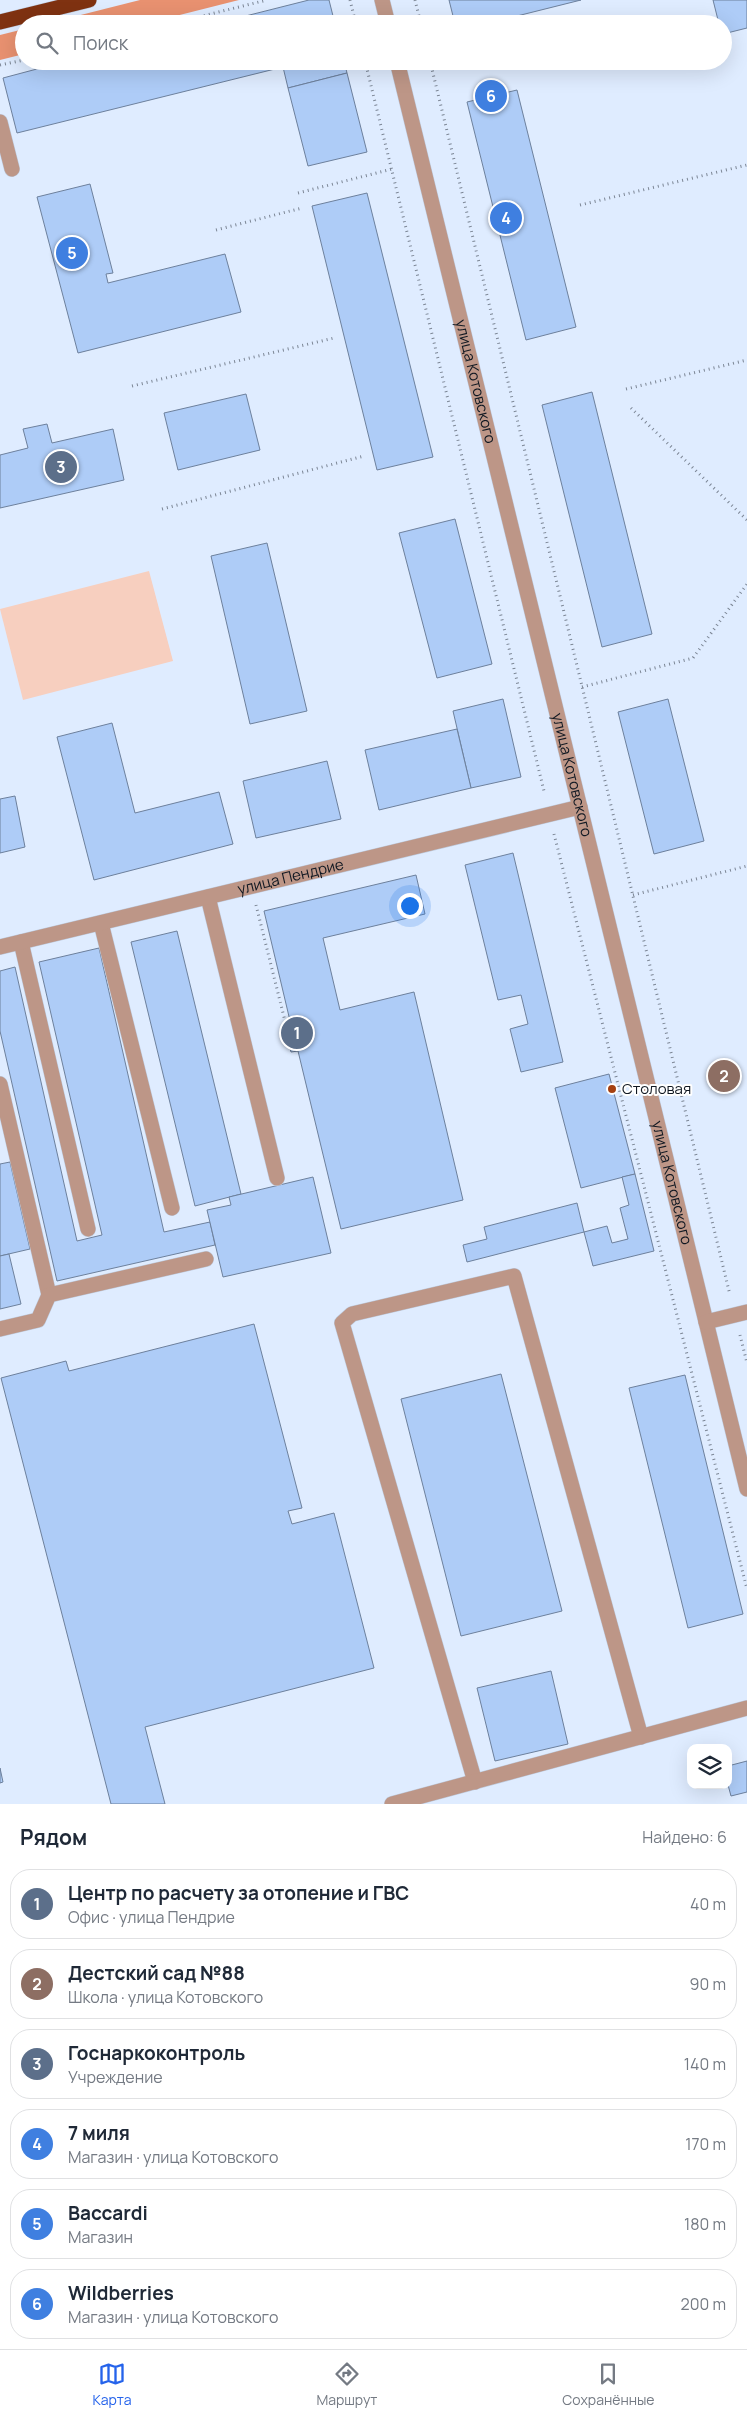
<!DOCTYPE html>
<html lang="ru">
<meta charset="utf-8">
<style>
body{margin:0;font-family:Manrope,sans-serif;background:#f2f2f3;color:#1f2937}
.controls{position:absolute;right:15px;bottom:15px;display:grid;overflow:hidden;border-radius:10px;box-shadow:0 5px 20px #0002}
.controls button{width:45px;height:45px;display:grid;place-items:center;padding:0;border:0;border-bottom:1px solid #e0e1e3;background:#fff;color:#1f2937;font:25px sans-serif}
.you{position:absolute;left:409px;top:905px;width:18px;height:18px;margin:-12px;border:4px solid #fff;border-radius:50%;background:#1a73e8;box-shadow:0 0 0 8px #1a73e833}
.badge{display:grid;place-items:center;width:32px;height:32px;border-radius:50%;background:#2563eb;color:#fff;font-size:16px;font-weight:700}
.pin{position:absolute;translate:-50% -50%;border:2px solid #fff;box-shadow:0 1px 5px #0006}
.list{margin:0;padding:0;list-style:none}
h2{display:flex;justify-content:space-between;align-items:center;height:65px;margin:0;padding:0 20px;font-size:21px}
h2 small{font-size:16px;font-weight:400;color:#747a83}
.list li{display:grid;grid-template-columns:32px 1fr auto;gap:15px;align-items:center;box-sizing:border-box;height:70px;margin:0 10px 10px;padding:0 10px;border:1px solid #e0e1e3;border-radius:20px}
.list b{display:block;font-size:19px;white-space:nowrap}
.list p{margin:0;font-size:16px;white-space:nowrap;color:#747a83}
.list em{font-size:16px;font-style:normal;color:#747a83}
.icon{flex:none;width:28px;height:28px;fill:none;stroke:currentColor;stroke-width:2;stroke-linecap:round;stroke-linejoin:round}
.map{position:relative;flex:none;width:747px;height:1804px;overflow:hidden}
.search{position:absolute;background:#fff;box-shadow:0 5px 20px #0002;left:15px;right:15px;top:15px;height:55px;display:flex;align-items:center;gap:12px;box-sizing:border-box;padding:0 18px;border-radius:28px;color:#747a83;font-size:19px}
.sheet{height:545px;background:#fff}
nav{display:flex;justify-content:space-around;align-items:center;box-sizing:border-box;height:70px;border-top:1px solid #e0e1e3;background:#fff;font-size:14px;color:#747a83}
nav a{display:grid;justify-items:center;gap:2px}
nav .on{color:#2563eb}
.map>svg:first-child{display:block}
.green{fill:#f7cfbf}
.forest{fill:#e89170}
.building{fill:#aeccf7;stroke:#6d809c}
.lines{fill:none;stroke-linecap:round;stroke-linejoin:round}
.minor-casing{stroke:#becadc;stroke-width:16}
.highway-casing{stroke:#becadc;stroke-width:16}
.path{stroke:#7c8695;stroke-width:3;stroke-dasharray:1 4;stroke-linecap:butt}
.minor{stroke:#bd9687;stroke-width:15}
.highway{stroke:#7f3211;stroke-width:15}
.poi-dot{fill:#a54011;stroke:#fff;stroke-width:2}
.labels{text-anchor:middle;stroke-width:4;stroke-linejoin:round;paint-order:stroke}
.street-label{font-size:15px;fill:#101822;stroke:#fff}
.poi-label{font-size:15px;fill:#101822;stroke:#fff;text-anchor:start}
</style>
<div class="map">
<svg width="747" height="1804" viewBox="0 0 747 1804">
<rect width="100%" height="100%" fill="#dfecff"/>
<path class="green" d="M149 571 173 661 23 700 0 609Z"/>
<g class="forest">
<path d="M140 0H239L144 24H45Z"/>
<path d="M24 29V54L0 60V35Z"/>
</g>
<g class="building">
<path d="M309 0H329L335 24H214Z"/>
<path d="M449 0H581L485 24H455Z"/>
<path d="M713 0H747V28L723 34V24H719Z"/>
<path d="M67 61H344L347 73 288 88 283 67 17 133 3 78Z"/>
<path d="M347 73 367 152 308 166 288 88Z"/>
<path d="M517 90 576 327 526 340 467 102Z"/>
<path d="M90 184 113 273 106 274 108 283 225 254 241 312 78 353 37 197Z"/>
<path d="M367 193 433 457 377 470 312 206Z"/>
<path d="M592 392 652 634 602 647 542 405Z"/>
<path d="M246 394 260 450 178 470 164 413Z"/>
<path d="M47 424 52 443 113 429 124 480 0 508V455L28 448 23 429Z"/>
<path d="M455 519 492 664 437 678 399 533Z"/>
<path d="M267 543 307 711 250 724 211 556Z"/>
<path d="M503 699 521 777 471 788 453 711Z"/>
<path d="M668 699 704 841 654 854 618 712Z"/>
<path d="M112 723 135 813 219 792 233 844 94 880 57 737Z"/>
<path d="M457 729 471 788 379 810 365 750Z"/>
<path d="M327 761 341 819 256 838 243 781Z"/>
<path d="M15 796 25 847 0 853V799Z"/>
<path d="M513 853 563 1062 521 1072 510 1029 528 1024 521 995 498 1000 465 865Z"/>
<path d="M416 875 425 914 323 938 340 1010 414 992 463 1200 341 1229 298 1051 291 1052 284 1027 291 1025 264 911Z"/>
<path d="M177 931 241 1194 195 1206 131 942Z"/>
<path d="M99 948 164 1232 210 1222 215 1245 57 1281 0 1031V971L15 967 77 1241 102 1235 39 962Z"/>
<path d="M609 1074 635 1174 581 1188 555 1088Z"/>
<path d="M10 1162 30 1249 0 1256V1164Z"/>
<path d="M635 1174 654 1251 593 1266 584 1232 607 1226 612 1243 628 1239 620 1208 629 1205 622 1177Z"/>
<path d="M313 1177 331 1253 223 1277 207 1210 231 1205 229 1197Z"/>
<path d="M577 1203 584 1232 467 1262 463 1245 487 1239 484 1227Z"/>
<path d="M9 1254 21 1304 0 1309V1256Z"/>
<path d="M254 1324 302 1508 288 1511 292 1524 334 1513 374 1668 145 1727 165 1804H111L1 1378 66 1361 69 1371Z"/>
<path d="M501 1374 562 1611 461 1636 401 1399Z"/>
<path d="M685 1375 743 1614 688 1628 629 1388Z"/>
<path d="M551 1671 568 1744 495 1761 477 1688Z"/>
<path d="M747 1761V1792L731 1796 728 1785V1766Z"/>
<path d="M0 1768 3 1782 0 1783Z"/>
</g>
<g class="lines">
<g class="minor-casing">
<g id="minor">
<path d="M382 0 388 24"/>
<path id="s1" d="M397 61 747 1489"/>
<path d="M0 122 12 169"/>
<path d="M208 897 277 1178"/>
<path d="M101 923 172 1208"/>
<path d="M21 942 88 1229"/>
<path id="s2" d="M0 947 580 807"/>
<path d="M0 1084 49 1295"/>
<path d="M706 1322 747 1312"/>
<path d="M0 1329 38 1320 49 1295 206 1259"/>
<path d="M475 1782 342 1323 352 1314 514 1276 641 1737"/>
<path d="M392 1804 747 1708"/>
</g>
</g>
<g class="highway-casing">
<path id="highway" d="M0 22 89 0"/>
</g>
<g class="path">
<path d="M350 0 356 24"/>
<path d="M415 0 421 24"/>
<path d="M170 24 267 0"/>
<path d="M365 61 544 791"/>
<path d="M430 61 730 1295"/>
<path d="M0 65 24 60"/>
<path d="M298 193 392 169"/>
<path d="M580 205 747 165"/>
<path d="M216 230 302 208"/>
<path d="M132 386 334 338"/>
<path d="M626 389 747 360"/>
<path d="M631 408 747 520"/>
<path d="M162 509 364 456"/>
<path d="M582 687 693 658 747 584"/>
<path d="M554 834 747 1589"/>
<path d="M633 895 747 866"/>
<path d="M256 905 285 1021"/>
<path d="M740 1335 747 1363"/>
</g>
<use href="#minor" class="minor"/>
<use href="#highway" class="highway"/>
</g>
<circle class="poi-dot" cx="612" cy="1089" r="5"/>
<g class="labels">
<g class="street-label">
<text dy="5" stroke="none"><textPath href="#s1" startOffset="330">улица Котовского</textPath></text>
<text dy="5" stroke="none"><textPath href="#s1" startOffset="735">улица Котовского</textPath></text>
<text dy="5" stroke="none"><textPath href="#s2" startOffset="299">улица Пендрие</textPath></text>
<text dy="5" stroke="none"><textPath href="#s1" startOffset="1155">улица Котовского</textPath></text>
</g>
<g class="poi-label">
<text x="622" y="1094">Столовая</text>
</g>
</g>
</svg>
<div class="controls">
<button><svg class="icon" aria-label="layers" viewBox="0 0 24 24"><path d="M12 4l9 5-9 5-9-5zM3 14l9 5 9-5"/></svg></button>
</div>
<div class="you"></div>
<div class="pin badge" style="left:297px;top:1033px;background:#5c6f8a">1</div>
<div class="pin badge" style="left:724px;top:1076px;background:#8d6e63">2</div>
<div class="pin badge" style="left:61px;top:467px;background:#5c6f8a">3</div>
<div class="pin badge" style="left:506px;top:218px;background:#3f7fe0">4</div>
<div class="pin badge" style="left:72px;top:253px;background:#3f7fe0">5</div>
<div class="pin badge" style="left:491px;top:96px;background:#3f7fe0">6</div>
<div class="search"><svg class="icon" aria-label="search" viewBox="0 0 24 24"><circle cx="10" cy="10" r="6"/><path d="M15 15l6 6"/></svg>Поиск</div>
</div>
<section class="sheet">
<h2>Рядом<small>Найдено: 6</small></h2>
<ul class="list">
<li><span class="badge" style="background:#5c6f8a">1</span><div><b>Центр по расчету за отопение и ГВС</b><p>Офис · улица Пендрие</p></div><em>40 m</em></li>
<li><span class="badge" style="background:#8d6e63">2</span><div><b>Дестский сад №88</b><p>Школа · улица Котовского</p></div><em>90 m</em></li>
<li><span class="badge" style="background:#5c6f8a">3</span><div><b>Госнаркоконтроль</b><p>Учреждение</p></div><em>140 m</em></li>
<li><span class="badge" style="background:#3f7fe0">4</span><div><b>7 миля</b><p>Магазин · улица Котовского</p></div><em>170 m</em></li>
<li><span class="badge" style="background:#3f7fe0">5</span><div><b>Baccardi</b><p>Магазин</p></div><em>180 m</em></li>
<li><span class="badge" style="background:#3f7fe0">6</span><div><b>Wildberries</b><p>Магазин · улица Котовского</p></div><em>200 m</em></li>
</ul>
</section>
<nav>
<a class="on"><svg class="icon" aria-label="map" viewBox="0 0 24 24"><path d="M3 6l6-2 6 2 6-2v14l-6 2-6-2-6 2zM9 4v14M15 6v14"/></svg>Карта</a>
<a><svg class="icon" aria-label="directions" viewBox="0 0 24 24"><path d="M12 3l9 9-9 9-9-9zM9 14v-3h6M13 9l2 2-2 2"/></svg>Маршрут</a>
<a><svg class="icon" aria-label="saved" viewBox="0 0 24 24"><path d="M7 4h10v16l-5-4-5 4z"/></svg>Сохранённые</a>
</nav>
